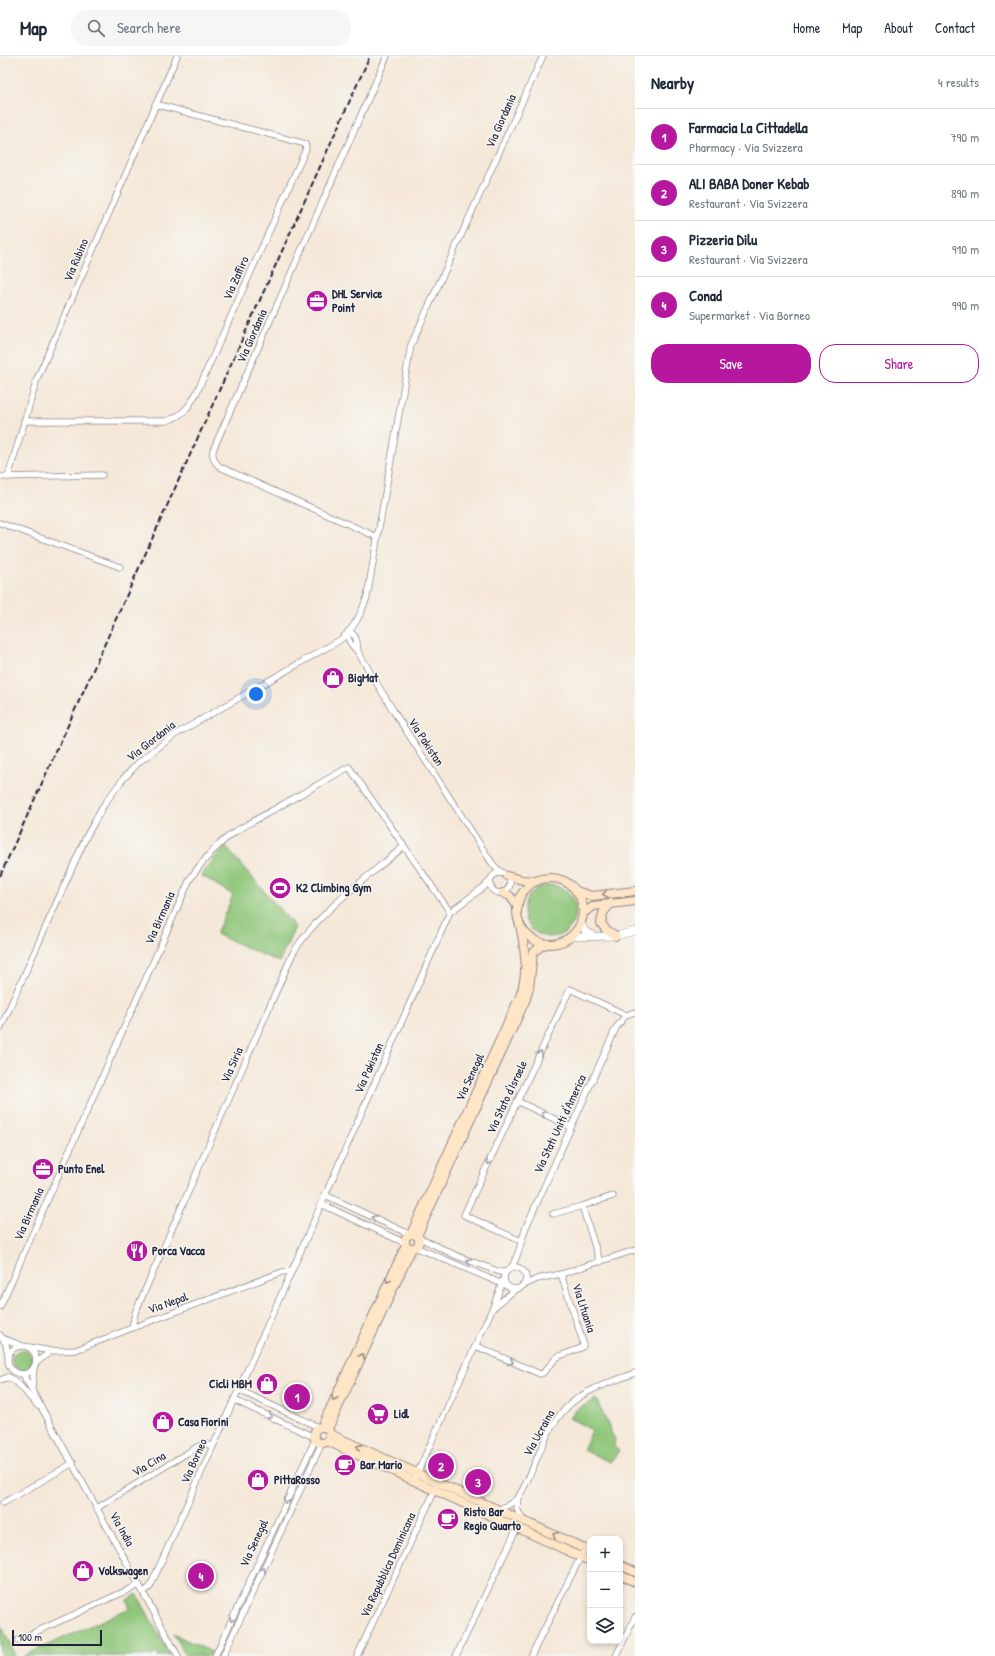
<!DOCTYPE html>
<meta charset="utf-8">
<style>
body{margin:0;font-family:"Patrick Hand",sans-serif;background:#f6f6f7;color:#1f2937}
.controls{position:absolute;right:12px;bottom:12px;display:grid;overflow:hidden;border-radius:8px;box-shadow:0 2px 6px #0003}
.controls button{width:36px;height:36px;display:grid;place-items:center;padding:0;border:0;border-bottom:1px solid #e0e1e3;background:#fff;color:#1f2937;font:20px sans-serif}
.scale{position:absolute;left:12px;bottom:10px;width:90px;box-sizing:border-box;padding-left:4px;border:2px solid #22223b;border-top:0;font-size:11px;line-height:14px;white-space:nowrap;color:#22223b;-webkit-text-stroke:3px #f6f6f2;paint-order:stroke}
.you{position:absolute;left:256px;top:638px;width:14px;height:14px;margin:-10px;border:3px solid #fff;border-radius:50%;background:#1a73e8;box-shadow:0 0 0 6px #1a73e833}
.badge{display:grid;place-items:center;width:26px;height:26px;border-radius:50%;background:#b5179e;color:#fff;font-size:13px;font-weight:700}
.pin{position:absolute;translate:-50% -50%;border:2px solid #fff;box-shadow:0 1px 4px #0006}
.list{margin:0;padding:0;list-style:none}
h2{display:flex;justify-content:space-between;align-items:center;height:52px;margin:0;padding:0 16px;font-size:17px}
h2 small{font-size:13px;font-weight:400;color:#747a83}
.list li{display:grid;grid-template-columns:26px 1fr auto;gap:12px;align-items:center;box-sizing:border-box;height:56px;padding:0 16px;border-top:1px solid #e0e1e3}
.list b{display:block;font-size:15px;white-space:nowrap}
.list p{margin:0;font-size:13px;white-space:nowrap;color:#747a83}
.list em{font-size:13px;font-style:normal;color:#747a83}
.actions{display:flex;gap:8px;padding:12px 16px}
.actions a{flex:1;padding:9px 0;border:1px solid #b5179e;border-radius:16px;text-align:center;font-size:14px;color:#b5179e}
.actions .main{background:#b5179e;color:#fff}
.icon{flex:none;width:22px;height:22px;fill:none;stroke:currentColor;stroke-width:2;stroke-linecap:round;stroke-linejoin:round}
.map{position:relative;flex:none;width:635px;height:1600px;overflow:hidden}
header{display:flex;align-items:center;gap:24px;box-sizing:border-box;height:56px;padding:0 20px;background:#fff;border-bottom:1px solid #e0e1e3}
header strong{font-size:19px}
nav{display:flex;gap:22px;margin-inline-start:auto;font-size:14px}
.search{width:280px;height:36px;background:#f6f6f7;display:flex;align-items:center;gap:10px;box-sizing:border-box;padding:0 14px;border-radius:16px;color:#747a83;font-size:15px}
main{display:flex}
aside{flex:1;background:#fff}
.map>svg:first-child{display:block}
.green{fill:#8fc679;stroke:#58745a}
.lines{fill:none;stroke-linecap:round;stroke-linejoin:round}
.minor-casing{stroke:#8c858a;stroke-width:7}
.tertiary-casing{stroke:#8c858a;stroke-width:8}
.secondary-casing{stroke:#8c858a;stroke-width:10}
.minor{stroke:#fff;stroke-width:5.5}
.tertiary{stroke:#fff;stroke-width:7}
.secondary{stroke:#fee5c5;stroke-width:8}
.rail{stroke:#22223b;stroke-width:2;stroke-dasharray:6 3;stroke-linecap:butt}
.oneway{stroke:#9b8d87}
.oneway2{stroke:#9c9ca7}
.labels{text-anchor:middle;stroke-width:3;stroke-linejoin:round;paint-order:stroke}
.street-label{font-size:12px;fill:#22223b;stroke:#f6f6f2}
.poi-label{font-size:12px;font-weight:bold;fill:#22223b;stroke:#f6f6f2;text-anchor:start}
</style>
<header>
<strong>Map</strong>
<div class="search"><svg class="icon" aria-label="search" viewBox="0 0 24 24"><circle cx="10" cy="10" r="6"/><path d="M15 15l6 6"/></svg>Search here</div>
<nav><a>Home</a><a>Map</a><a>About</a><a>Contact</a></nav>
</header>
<main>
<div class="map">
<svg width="635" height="1600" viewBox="0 0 635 1600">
<rect width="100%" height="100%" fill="#f6f6f2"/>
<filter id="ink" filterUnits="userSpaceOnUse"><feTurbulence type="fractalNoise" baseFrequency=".025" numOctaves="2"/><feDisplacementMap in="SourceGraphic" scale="8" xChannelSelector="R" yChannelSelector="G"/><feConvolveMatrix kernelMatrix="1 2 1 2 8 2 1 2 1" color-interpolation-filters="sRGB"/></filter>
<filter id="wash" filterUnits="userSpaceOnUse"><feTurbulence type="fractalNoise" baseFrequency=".012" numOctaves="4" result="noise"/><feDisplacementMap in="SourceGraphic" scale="16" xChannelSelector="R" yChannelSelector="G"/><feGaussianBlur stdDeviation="0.9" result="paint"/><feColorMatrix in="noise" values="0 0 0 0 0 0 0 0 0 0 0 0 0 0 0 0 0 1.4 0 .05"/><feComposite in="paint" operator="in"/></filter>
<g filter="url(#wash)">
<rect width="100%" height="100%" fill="#f5e8d8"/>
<g class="green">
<path d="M225 790 295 871 279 906 216 878 233 839 201 819Z"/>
<circle cx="550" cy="855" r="26"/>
<circle cx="22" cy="1304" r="10"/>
<path d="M596 1343 615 1384 614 1390 619 1395 610 1406 583 1394 592 1374 569 1362 576 1354Z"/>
<path d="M137 1538 170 1600H158L157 1597 151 1600H23L130 1552 127 1544Z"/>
<path d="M0 1566 15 1600H0Z"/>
<path d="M173 1578 212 1596 210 1600H186Z"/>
</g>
</g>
<g filter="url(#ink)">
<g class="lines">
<g class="minor-casing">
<g id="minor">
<path d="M24 365H166C183 360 189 351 197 336L306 93 305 88 302 87 155 48"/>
<path d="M0 421 102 419"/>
<path d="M8 421 37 323 177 0"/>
<path d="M0 467 120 511"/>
<path d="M377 481 220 411C214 406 212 401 213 394L387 0"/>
<path d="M348 576C346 584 353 590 358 596L394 656 492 807 497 813 503 817"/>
<path d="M348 576C358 578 357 588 358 596"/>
<circle cx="500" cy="827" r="10"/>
<path d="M0 973 86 781 105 747 123 723 139 706 176 678 340 584C354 573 361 558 367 541L411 289 543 0"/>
<path d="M517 1045 571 1071"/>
<path d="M325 1139 409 1178"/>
<path d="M321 1148 405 1187"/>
<path d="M553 1158 582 1150"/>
<path d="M418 1181 457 1200 500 1216H506"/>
<path d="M521 1185 464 1159 570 933 626 959"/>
<path d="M414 1192 420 1193 507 1230"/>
<path d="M600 1206 582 1150 613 1140"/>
<circle cx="515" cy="1222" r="11"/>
<path d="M508 1214 513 1209 518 1197 526 1171 616 972 626 959 635 956"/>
<path d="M522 1230 537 1223 561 1218 635 1194"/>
<path d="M0 1251 190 823C203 804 217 788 236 775L349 711 450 856"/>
<path d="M493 1252 516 1233"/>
<path d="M132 1272 135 1257 293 897C318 856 367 822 404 790"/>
<path d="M0 1279 6 1288 8 1299"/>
<path d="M2 1282 20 1289"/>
<circle cx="22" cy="1304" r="14"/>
<path d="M476 1290 540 1318 543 1317 557 1301 581 1292 583 1290V1286L561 1218"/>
<path d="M29 1291 51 1295 76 1294 132 1272 282 1216 291 1215"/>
<path d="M36 1307 51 1295"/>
<path d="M23 1318 178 1600"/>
<path d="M7 1321C20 1325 28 1341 38 1350"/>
<path d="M0 1324 9 1321"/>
<path d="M32 1332 34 1311"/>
<path d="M239 1334 318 1371"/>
<path d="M234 1344 314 1381"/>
<path d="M416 1420 494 1249 504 1221"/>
<path d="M518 1440 517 1453 523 1464"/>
<path d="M3 1447 73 1407"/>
<path d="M97 1452 197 1391 205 1388 213 1390"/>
<path d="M499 1453C507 1450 514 1447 519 1440 537 1411 542 1376 567 1351 585 1333 612 1326 635 1317"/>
<path d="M144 1536 150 1531 298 1201 450 856 484 831 490 825"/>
<path d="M18 1584 139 1529"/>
<path d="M215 1600 315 1384"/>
<path d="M223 1600 322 1387"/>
<path d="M357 1600 436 1432"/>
<path d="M456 1600 517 1472"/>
<path d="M531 1600 582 1498"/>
<path d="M616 1600 635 1561"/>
</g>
</g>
<g class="tertiary-casing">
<g id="tertiary">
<path d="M581 867 585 875 594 880"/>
<path d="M571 881 616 880 635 875"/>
</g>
</g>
<g class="secondary-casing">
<g id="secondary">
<path d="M507 820 522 824 537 825"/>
<circle cx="550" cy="855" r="33"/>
<path d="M576 835 592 840 635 835"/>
<path d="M503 837 510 840 518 851"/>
<path d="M611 847 603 857 601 867 606 874 616 880"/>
<path d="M583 857 594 850 635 845"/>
<circle cx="412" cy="1185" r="7"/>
<path d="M411 1178 520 940C529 916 525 893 520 869"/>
<path d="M417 1180 526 943 529 932 533 897 540 891 546 888"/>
<path d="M322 1370 406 1189"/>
<circle cx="322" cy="1379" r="8"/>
<path d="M328 1373 412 1192"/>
<path d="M330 1378 590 1495"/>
<path d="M327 1385 590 1505"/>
<path d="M620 1509 635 1516"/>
<path d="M620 1519 635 1526"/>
</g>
</g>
<use href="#minor" class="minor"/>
<use href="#tertiary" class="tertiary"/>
<use href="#secondary" class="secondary"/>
<path class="rail" d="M0 820 370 0"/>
</g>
<defs><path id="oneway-chevron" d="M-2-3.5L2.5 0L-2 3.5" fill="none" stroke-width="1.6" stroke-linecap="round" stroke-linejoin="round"/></defs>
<g class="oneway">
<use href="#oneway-chevron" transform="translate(605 838) rotate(171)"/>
<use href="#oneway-chevron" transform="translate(388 1224) rotate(115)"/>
<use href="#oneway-chevron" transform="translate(362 1300) rotate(-65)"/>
<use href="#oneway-chevron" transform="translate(334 1342) rotate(115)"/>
<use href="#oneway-chevron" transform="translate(359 1391) rotate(-156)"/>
<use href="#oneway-chevron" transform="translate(555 1479) rotate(-155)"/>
</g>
<g class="oneway2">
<use href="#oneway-chevron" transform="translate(540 997) rotate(-64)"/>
<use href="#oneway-chevron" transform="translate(544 1058) rotate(-154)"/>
<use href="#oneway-chevron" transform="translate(489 1106) rotate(115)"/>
<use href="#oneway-chevron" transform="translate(374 1162) rotate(-154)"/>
<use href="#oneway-chevron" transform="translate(469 1205) rotate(-159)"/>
<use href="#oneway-chevron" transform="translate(511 1306) rotate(24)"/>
<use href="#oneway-chevron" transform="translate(270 1360) rotate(26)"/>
<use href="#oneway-chevron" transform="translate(286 1445) rotate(115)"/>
<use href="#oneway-chevron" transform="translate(263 1514) rotate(-65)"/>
<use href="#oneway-chevron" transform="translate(232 1563) rotate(115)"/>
</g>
</g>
<defs>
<g id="office-disc" transform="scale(1.15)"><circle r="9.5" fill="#b5179e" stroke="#f6f6f2"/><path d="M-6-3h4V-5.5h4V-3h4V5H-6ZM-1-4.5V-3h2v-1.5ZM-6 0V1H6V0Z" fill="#fff"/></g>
<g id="shop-disc" transform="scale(1.15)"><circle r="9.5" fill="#b5179e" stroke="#f6f6f2"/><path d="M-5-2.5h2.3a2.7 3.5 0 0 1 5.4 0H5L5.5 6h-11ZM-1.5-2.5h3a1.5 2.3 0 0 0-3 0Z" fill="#fff"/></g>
<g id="stadium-disc" transform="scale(1.15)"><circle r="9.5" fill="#b5179e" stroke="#f6f6f2"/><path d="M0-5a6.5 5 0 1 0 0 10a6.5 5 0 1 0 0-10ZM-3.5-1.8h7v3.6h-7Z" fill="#fff"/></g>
<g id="restaurant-disc" transform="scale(1.15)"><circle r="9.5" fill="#b5179e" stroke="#f6f6f2"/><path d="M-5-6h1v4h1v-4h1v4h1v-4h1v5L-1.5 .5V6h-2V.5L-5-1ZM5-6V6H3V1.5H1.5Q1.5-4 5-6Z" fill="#fff"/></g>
<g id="supermarket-disc" transform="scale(1.15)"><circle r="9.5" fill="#b5179e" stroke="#f6f6f2"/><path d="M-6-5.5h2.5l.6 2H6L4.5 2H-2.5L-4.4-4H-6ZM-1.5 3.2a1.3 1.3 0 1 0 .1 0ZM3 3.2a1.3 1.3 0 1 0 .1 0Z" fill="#fff"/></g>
<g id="cafe-disc" transform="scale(1.15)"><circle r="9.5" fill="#b5179e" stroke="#f6f6f2"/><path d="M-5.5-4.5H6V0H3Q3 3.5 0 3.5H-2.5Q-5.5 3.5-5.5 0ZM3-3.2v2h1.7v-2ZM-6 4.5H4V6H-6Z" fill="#fff"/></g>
</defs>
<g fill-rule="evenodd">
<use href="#office-disc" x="317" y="245"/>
<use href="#shop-disc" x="333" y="622"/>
<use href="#stadium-disc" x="280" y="832"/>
<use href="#office-disc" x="43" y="1113"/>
<use href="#restaurant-disc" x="137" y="1195"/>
<use href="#shop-disc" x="267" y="1328"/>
<use href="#supermarket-disc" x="378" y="1358"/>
<use href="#shop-disc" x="163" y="1366"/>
<use href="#cafe-disc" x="345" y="1409"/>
<use href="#shop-disc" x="258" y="1424"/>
<use href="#cafe-disc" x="448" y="1463"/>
<use href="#shop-disc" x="83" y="1515"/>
</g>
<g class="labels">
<g class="street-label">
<text transform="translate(501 65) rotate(-66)" y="4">Via Giordania</text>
<text transform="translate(76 204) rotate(-67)" y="4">Via Rubino</text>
<text transform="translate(236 222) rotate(-66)" y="4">Via Zaffiro</text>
<text transform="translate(252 280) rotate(-66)" y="4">Via Giordania</text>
<text transform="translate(151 685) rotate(-38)" y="4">Via Giordania</text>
<text transform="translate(426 686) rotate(57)" y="4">Via Pakistan</text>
<text transform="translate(160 862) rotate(-66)" y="4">Via Birmania</text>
<text transform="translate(232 1009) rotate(-66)" y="4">Via Siria</text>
<text transform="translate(369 1012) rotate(-66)" y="4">Via Pakistan</text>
<text transform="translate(470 1021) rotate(-65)" y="4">Via Senegal</text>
<text transform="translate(507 1041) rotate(-65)" y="4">Via Stato d'Israele</text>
<text transform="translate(560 1068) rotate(-65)" y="4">Via Stati Uniti d'America</text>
<text transform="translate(29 1158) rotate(-66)" y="4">Via Birmania</text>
<text transform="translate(168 1247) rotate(-20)" y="4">Via Nepal</text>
<text transform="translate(584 1252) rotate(72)" y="4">Via Lituania</text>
<text transform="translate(539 1377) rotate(-61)" y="4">Via Ucraina</text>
<text transform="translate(194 1405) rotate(-66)" y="4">Via Borneo</text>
<text transform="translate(149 1408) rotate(-31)" y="4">Via Cina</text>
<text transform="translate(122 1473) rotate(61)" y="4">Via India</text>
<text transform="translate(254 1487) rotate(-65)" y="4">Via Senegal</text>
<text transform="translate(388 1509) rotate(-65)" y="4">Via Repubblica Dominicana</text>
</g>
<g class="poi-label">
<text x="332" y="242">DHL Service<tspan x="332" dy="14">Point</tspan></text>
<text x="348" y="626">BigMat</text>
<text x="296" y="836">K2 Climbing Gym</text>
<text x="58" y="1117">Punto Enel</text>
<text x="152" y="1199">Porca Vacca</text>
<text x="252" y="1332" text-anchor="end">Cicli MBM</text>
<text x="394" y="1362">Lidl</text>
<text x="178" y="1370">Casa Fiorini</text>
<text x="360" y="1413">Bar Mario</text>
<text x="274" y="1428">PittaRosso</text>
<text x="464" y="1460">Risto Bar<tspan x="464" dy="14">Regio Quarto</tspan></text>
<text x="98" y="1519">Volkswagen</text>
</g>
</g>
</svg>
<div class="controls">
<button>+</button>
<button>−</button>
<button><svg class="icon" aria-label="layers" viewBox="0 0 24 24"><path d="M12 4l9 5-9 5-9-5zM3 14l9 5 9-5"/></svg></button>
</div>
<div class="scale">100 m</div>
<div class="you"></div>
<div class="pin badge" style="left:297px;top:1341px">1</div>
<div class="pin badge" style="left:441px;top:1410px">2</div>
<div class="pin badge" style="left:478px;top:1426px">3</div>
<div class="pin badge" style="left:201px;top:1520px">4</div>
</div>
<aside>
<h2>Nearby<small>4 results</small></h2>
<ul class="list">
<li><span class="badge">1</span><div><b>Farmacia La Cittadella</b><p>Pharmacy · Via Svizzera</p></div><em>790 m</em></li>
<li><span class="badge">2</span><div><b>ALI BABA Doner Kebab</b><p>Restaurant · Via Svizzera</p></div><em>890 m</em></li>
<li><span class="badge">3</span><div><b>Pizzeria Dilu</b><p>Restaurant · Via Svizzera</p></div><em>910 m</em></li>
<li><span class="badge">4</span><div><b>Conad</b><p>Supermarket · Via Borneo</p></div><em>990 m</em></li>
</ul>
<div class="actions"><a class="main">Save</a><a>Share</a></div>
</aside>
</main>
